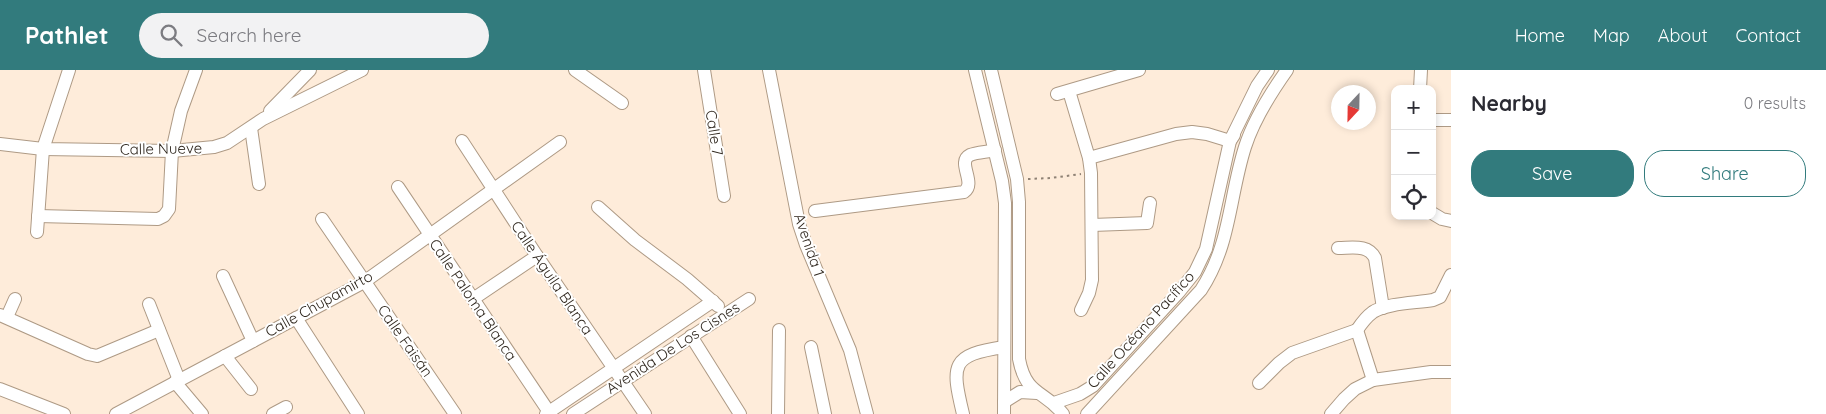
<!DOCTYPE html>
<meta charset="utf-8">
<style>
body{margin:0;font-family:Quicksand,sans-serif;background:#f2f2f3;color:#2b2b33}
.controls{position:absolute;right:15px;top:15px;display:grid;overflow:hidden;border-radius:10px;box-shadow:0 2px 8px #0003}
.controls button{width:45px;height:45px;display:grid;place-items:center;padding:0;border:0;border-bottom:1px solid #e1e1e2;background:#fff;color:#2b2b33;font:25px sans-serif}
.compass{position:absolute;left:1331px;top:15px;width:45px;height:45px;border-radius:50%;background:#fff;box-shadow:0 2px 8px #0003;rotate:202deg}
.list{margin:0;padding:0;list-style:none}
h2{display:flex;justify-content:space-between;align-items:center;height:65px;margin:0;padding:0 20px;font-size:21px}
h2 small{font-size:16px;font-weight:400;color:#7c7c81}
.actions{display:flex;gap:10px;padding:15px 20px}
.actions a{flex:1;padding:11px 0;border:1px solid #327b7d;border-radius:20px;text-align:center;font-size:18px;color:#327b7d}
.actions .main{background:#327b7d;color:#fff}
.icon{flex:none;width:28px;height:28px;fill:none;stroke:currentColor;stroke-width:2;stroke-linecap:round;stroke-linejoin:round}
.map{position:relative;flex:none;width:1451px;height:344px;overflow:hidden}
header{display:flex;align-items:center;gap:30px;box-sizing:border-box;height:70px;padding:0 25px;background:#327b7d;color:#fff}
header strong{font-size:24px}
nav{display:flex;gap:28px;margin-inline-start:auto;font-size:18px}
.search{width:350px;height:45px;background:#f2f2f3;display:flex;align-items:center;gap:12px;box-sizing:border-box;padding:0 18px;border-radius:28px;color:#7c7c81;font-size:19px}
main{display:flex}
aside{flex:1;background:#fff}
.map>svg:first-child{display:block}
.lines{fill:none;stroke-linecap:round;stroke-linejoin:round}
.minor-casing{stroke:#ae9a85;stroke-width:14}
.path{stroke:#8f8275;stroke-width:2;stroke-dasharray:2.5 4;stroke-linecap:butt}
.minor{stroke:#fff;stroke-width:12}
.labels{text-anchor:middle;stroke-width:4;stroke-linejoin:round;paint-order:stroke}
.street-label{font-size:15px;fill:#2f271e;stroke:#fff}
</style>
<header>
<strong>Pathlet</strong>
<div class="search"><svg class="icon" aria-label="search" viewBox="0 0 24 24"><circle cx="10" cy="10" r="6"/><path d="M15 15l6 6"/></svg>Search here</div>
<nav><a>Home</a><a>Map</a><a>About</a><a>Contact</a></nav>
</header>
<main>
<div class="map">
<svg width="1451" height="344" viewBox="0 0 1451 344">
<rect width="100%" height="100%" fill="#feecda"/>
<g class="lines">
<g class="minor-casing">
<g id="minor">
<path d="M575 0 622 33"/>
<path d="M704 0 724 126"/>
<path d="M769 0 799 154 806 175 850 280 867 344"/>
<path d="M975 0 1002 111 1005 133 1004 344"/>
<path d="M991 0 1017 109 1019 132V289C1026 326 1044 320 1063 344"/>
<path d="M1420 19 1421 0"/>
<path d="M1069 21 1089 88 1091 103 1092 210 1089 223 1081 240"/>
<path d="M1057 24 1139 0"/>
<path d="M270 41 310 0"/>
<path d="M1432 50H1451"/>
<path d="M251 58 259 114"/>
<path d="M462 71 537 186 645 344"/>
<path d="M0 74 43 79 172 81 214 77 227 73 263 49 362 0"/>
<path d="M1089 88 1176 64 1192 62 1207 64 1230 71 1234 65"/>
<path d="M398 117 549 342"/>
<path d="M598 137 635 170 687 209 718 236"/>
<path d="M815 141 964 122C977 113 956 92 970 85 977 82 988 82 995 80"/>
<path d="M1432 143 1442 149 1451 151"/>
<path d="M38 146 158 149 164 146 169 139 172 81 181 41 196 0"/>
<path d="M322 149 455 344"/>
<path d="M1092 155 1147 153 1150 133"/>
<path d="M37 162 43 79 69 0"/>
<path d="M1338 178C1352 178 1368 174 1375 188L1383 238"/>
<path d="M223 206 253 271"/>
<path d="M473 229 537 186"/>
<path d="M149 234 179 310"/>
<path d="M0 245 88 284 97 286 159 260"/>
<path d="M7 247 15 229"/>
<path d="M296 248 358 344"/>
<path d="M1357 260C1361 254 1366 247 1373 242 1387 233 1416 233 1433 230L1440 227 1451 205"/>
<path d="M1357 260 1373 310"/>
<path d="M691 266 740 344"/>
<path d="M811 277 825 344"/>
<path d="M225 286 251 319"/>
<path d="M175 312 202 344"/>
<path d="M1259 313 1279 293 1292 283 1357 260"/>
<path d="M0 319 64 344"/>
<path d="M1004 332 1020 322 1037 323"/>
<path d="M1054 333 1080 324 1093 316 1179 222 1195 202 1206 179 1230 71 1257 16 1268 0"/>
<path d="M116 344 364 212 560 72"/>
<path d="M273 344 286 337"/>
<path d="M546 344 713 231"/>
<path d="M573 344 749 229"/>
<path d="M778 344 779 260"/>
<path d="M963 344C951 294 951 285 1004 277"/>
<path d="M1087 344 1201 220C1231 174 1229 127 1245 77 1254 49 1270 24 1287 0"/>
<path d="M1331 344 1344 329 1355 319 1373 310 1431 302H1451"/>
</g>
</g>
<path class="path" d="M1028 109 1051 108 1081 104"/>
<use href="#minor" class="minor"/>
</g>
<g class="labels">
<g class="street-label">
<text transform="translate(714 63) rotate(81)" y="5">Calle 7</text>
<text transform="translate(161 79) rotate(-1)" y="5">Calle Nueve</text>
<text transform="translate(809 175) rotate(71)" y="5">Avenida 1</text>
<text transform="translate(552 208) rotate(56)" y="5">Calle Águila Blanca</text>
<text transform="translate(473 230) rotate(56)" y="5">Calle Paloma Blanca</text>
<text transform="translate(319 234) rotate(-29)" y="5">Calle Chupamirto</text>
<text transform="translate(1141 260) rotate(-48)" y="5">Calle Océano Pacífico</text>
<text transform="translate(405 271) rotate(55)" y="5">Calle Faisán</text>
<text transform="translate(673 278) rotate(-33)" y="5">Avenida De Los Cisnes</text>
</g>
</g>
</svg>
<div class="controls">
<button>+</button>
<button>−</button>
<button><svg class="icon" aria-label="locate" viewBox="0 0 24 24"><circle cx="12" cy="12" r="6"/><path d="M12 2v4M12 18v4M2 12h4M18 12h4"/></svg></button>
</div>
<svg class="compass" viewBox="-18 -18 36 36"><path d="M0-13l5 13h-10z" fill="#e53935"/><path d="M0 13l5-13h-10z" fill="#7c7c81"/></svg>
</div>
<aside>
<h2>Nearby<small>0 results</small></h2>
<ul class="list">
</ul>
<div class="actions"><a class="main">Save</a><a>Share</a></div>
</aside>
</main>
